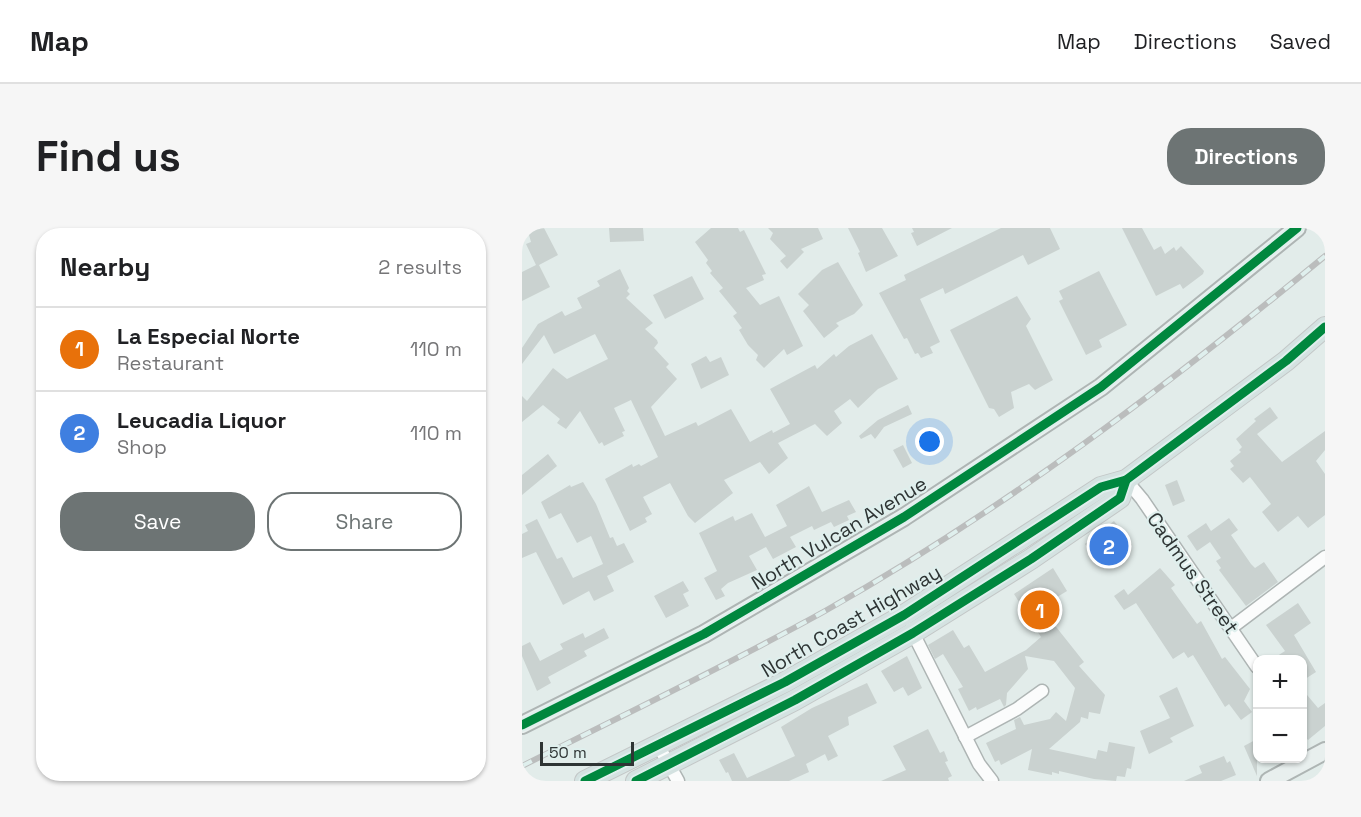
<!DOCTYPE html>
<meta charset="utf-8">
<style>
body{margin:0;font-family:"Space Grotesk",sans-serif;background:#f6f6f6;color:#202124}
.controls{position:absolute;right:18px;bottom:18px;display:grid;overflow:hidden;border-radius:12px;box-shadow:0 2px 4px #0004}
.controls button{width:54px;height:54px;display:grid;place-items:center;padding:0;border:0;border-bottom:2px solid #e0e0e0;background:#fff;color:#202124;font:30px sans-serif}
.scale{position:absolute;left:18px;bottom:15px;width:94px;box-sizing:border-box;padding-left:6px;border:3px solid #2e3434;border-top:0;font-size:16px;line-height:21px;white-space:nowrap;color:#2e3434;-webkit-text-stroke:4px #dfefed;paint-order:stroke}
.you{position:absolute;left:408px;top:214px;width:21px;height:21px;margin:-15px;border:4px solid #fff;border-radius:50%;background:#1a73e8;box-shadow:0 0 0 9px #1a73e833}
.badge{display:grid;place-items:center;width:39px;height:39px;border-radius:50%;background:#6d7474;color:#fff;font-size:20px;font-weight:700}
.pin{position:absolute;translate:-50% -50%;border:3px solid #fff;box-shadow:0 2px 6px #0006}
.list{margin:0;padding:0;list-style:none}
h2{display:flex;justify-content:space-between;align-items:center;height:78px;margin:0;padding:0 24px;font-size:26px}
h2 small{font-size:20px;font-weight:400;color:#757577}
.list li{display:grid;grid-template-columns:39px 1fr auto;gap:18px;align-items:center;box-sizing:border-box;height:84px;padding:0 24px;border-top:2px solid #e0e0e0}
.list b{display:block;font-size:22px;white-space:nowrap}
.list p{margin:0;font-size:20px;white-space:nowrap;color:#757577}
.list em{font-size:20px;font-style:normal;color:#757577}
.actions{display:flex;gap:12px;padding:18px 24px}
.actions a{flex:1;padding:14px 0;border:2px solid #6d7474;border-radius:24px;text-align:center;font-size:21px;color:#6d7474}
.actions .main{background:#6d7474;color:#fff}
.map{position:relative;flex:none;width:803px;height:553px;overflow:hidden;border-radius:24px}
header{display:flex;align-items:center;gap:36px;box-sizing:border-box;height:84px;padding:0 30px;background:#fff;border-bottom:2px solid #e0e0e0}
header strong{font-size:28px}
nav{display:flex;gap:33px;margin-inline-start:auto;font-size:21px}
.intro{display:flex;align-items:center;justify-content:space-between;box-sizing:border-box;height:144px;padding:0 36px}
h1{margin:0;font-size:42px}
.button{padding:15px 27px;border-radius:24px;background:#6d7474;color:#fff;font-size:21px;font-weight:700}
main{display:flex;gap:36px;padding:0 36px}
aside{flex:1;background:#fff;border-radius:24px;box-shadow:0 2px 4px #0004}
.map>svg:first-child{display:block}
.building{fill:#cad2d0}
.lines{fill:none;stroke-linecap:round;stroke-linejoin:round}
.street-casing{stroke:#aeb5b4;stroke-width:15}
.secondary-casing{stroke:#aeb5b4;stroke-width:20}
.primary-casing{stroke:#c3c7c7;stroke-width:22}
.street{stroke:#fbfcfc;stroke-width:12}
.secondary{stroke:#e8efee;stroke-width:16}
.primary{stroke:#d4e2e1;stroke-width:20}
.rail-casing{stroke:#bbbdbd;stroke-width:6}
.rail{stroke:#dfefed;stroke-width:4;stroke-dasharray:11;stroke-linecap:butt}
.cycleway-casing{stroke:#dfefed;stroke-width:13}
.cycleway{stroke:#00873e;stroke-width:9}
.labels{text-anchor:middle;stroke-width:4.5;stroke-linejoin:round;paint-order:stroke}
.street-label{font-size:20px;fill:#2e3434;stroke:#dfefed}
</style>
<header>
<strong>Map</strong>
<nav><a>Map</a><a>Directions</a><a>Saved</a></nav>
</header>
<div class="intro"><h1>Find us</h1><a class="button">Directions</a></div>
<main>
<aside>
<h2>Nearby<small>2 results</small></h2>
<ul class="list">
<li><span class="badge" style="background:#e8710a">1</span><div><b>La Especial Norte</b><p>Restaurant</p></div><em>110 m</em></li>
<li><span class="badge" style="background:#3f7fe0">2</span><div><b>Leucadia Liquor</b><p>Shop</p></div><em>110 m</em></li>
</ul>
<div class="actions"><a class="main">Save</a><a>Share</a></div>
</aside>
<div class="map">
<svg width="803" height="553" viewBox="0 0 803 553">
<rect width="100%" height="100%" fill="#e2ecea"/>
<g class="building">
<path d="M5 0H22L36 27 17 37 28 59 0 73V44L14 37 4 16 9 14Z"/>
<path d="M87 0H121L122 13 88 14Z"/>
<path d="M189 0H216L218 4 222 2 244 46 240 47 242 52 224 60 238 77 257 68 281 118 265 127 262 121 242 140 234 132 236 127 226 117 217 102 220 100 211 88 215 85 197 63 201 60 188 45 190 43 184 35 186 32 173 14Z"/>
<path d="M246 0H296L301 11 279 21 282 24 265 41 258 33 264 28 248 11 251 5Z"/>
<path d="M326 0H360L376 28 344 44 336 25 338 24Z"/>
<path d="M390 0H430L395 18 389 5 392 4Z"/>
<path d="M479 0H528L538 21 506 37 501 27 423 66 421 60 398 71 418 114 408 119 411 125 399 130 396 125 393 126 385 110 382 111 357 65 384 52 382 47Z"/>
<path d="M600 0H620L632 22 639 18 643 26 652 19 654 23 659 18 682 43 681 46 661 61 658 56 634 68Z"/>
<path d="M316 34 341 77 332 86 314 95 317 98 302 110 281 83 287 77 276 66 300 42Z"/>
<path d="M98 41 107 60 105 63 108 66 104 70 131 95 123 101 135 112 136 115 132 120 147 136 144 139 155 151 129 179 143 208 174 194 176 198 209 181 228 214 250 202 251 205 268 196 248 161 293 137 295 141 312 126 314 129 327 118 350 106 376 151 356 161 336 180 328 171 312 183 320 195 305 208 293 196 256 215 266 230 247 246 238 234 202 252 211 265 173 295 166 288 148 255 121 269 130 286 123 290 125 294 108 303 83 251 110 236 111 239 117 236 119 238 136 229 109 172 92 180 103 203 100 204 102 208 82 218 80 214 77 216 58 183 44 201 35 195 38 191 21 177 0 194V168L5 173 31 140 45 151 86 131 73 106 32 126 22 107 0 136V120L16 96 40 83 43 88 60 80 55 70 78 58 75 53Z"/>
<path d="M577 43 605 97 577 112 580 119 564 127 537 73 541 71 537 63Z"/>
<path d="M170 48 182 71 143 91 131 67Z"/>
<path d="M495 68 509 91 504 98 531 152 513 162 507 156 489 164 492 180 477 189 472 181 467 180 428 102Z"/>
<path d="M184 128 188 134 199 129 207 147 179 161 169 136Z"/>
<path d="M386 177 390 186 362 199 353 211 349 206 339 211 337 208 356 192Z"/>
<path d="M748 179 756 190 735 206 760 234 803 203V222L794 233 803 246V287L786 300 776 288 756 304 740 284 749 276 728 249 721 255 708 241 712 238 708 233 719 224 717 222 720 219 714 211 734 193 732 191Z"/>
<path d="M381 217 390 235 381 240 371 222Z"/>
<path d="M26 226 35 238 0 267V247Z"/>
<path d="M655 252 663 273 651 278 643 257Z"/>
<path d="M61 254 74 276 88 310 91 309 95 318 102 315 112 334 85 348 92 363 72 373 67 363 41 377 14 324 0 330V306L6 303 3 297 15 291 35 331 40 329 51 350 81 336 69 308 55 315 39 285 27 291 19 274 48 257 49 259Z"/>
<path d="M287 258 300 284 327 272 334 284 325 288 327 292 312 299 309 294 292 302 290 298 268 309 274 319 251 331 244 319 227 328 235 342 206 355 199 361 203 368 194 372 182 350 195 343 177 305 211 288 213 293 230 285 243 309 265 298 254 277Z"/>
<path d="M707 290 716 302 709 307 729 336 733 340 742 334 756 354 724 378 697 342 699 340 694 333 699 330 688 314 675 323 665 308 684 295 689 303Z"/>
<path d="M592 293 610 317 581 340 563 316Z"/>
<path d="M531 340 545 363 527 374 538 391 531 395 562 434 557 438 583 467 578 486 567 484 566 491 559 489 558 494 527 521 574 531 576 522 585 524 587 514 613 519 609 541 605 540 603 549 595 548 594 553 572 551 537 543V546L530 544V547L506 542 510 521 479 537 477 532 473 534 464 515 494 501 492 492 498 489 502 497 528 491 534 484 544 493 553 460 532 433 503 428 506 441 485 465 484 477 482 479 478 471 455 482 454 479 447 483 436 461 441 459 421 426 413 431 406 417 431 402 442 420 447 417 463 444 504 422 519 409 492 366Z"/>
<path d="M638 340 653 357 649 360 675 396 679 393 700 431 703 429 728 461 722 473 730 484 719 492 707 476 703 479 671 427 666 430 662 424 651 431 614 375 602 382 592 368 602 361 606 367Z"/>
<path d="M161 353 167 363 161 366 167 378 144 390 132 368Z"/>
<path d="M776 375 789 395 772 407 794 444 780 453V432H749L763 423 744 397Z"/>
<path d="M82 400 87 410 62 423 65 428 26 449 29 455 15 463 0 428V418L8 414 18 433 41 421 38 416 61 405 63 410Z"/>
<path d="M385 428 400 460 386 468 381 459 372 464 359 443Z"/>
<path d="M345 455 355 475 326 489 327 497 306 508 316 528 306 533 303 526 284 536 287 544 267 553H210L206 544 204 545 197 532 212 525 225 550 273 528 259 499 290 480Z"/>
<path d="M655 459 672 498 648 510 651 514 627 526 618 503 648 490 637 468Z"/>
<path d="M780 461 796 480 803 475V498L786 512 780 505Z"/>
<path d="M406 501 418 525 422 523 426 533 423 534 430 548 426 550 427 553H359L384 542 371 518Z"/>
<path d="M735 511V548L722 518Z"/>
<path d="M702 528 705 535 708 533 714 547 699 553H662L680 545 677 538Z"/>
</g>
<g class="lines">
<g class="street-casing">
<g id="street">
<path d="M604 252 620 271 735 439"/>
<path d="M709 400 803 329"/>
<path d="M389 401 457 536 470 553"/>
<path d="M443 509 495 481 520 463"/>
<path d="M136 517 156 553"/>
</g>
</g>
<g class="secondary-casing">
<g id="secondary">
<path d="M0 497 182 406 382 289 579 159 775 0"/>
<path d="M747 553 803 523"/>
</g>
</g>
<g class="primary-casing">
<g id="primary">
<path d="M63 553 263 454 382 387 579 259 604 252 764 133 803 99"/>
<path d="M114 553 273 472 391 405 509 331 598 270 604 252"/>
</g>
</g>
<use href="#street" class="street"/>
<use href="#secondary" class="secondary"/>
<use href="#primary" class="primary"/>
<g class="rail-casing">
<path id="rail" d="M0 538C101 487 204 438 303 383 483 281 644 159 803 28"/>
</g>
<use href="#rail" class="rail"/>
<g class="cycleway-casing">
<g id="cycleway">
<path d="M0 497 182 406 382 289 579 159 775 0"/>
<path d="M63 553 263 454 382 387 579 259 604 252 764 133 803 99"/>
<path d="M114 553 273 472 391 405 509 331 598 270 604 252"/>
</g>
</g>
<use href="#cycleway" class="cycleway"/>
</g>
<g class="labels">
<g class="street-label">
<text transform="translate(317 305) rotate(-31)" y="7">North Vulcan Avenue</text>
<text transform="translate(671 345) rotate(55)" y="7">Cadmus Street</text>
<text transform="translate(329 393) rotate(-30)" y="7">North Coast Highway</text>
</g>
</g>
</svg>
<div class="controls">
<button>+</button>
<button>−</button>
</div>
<div class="scale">50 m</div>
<div class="you"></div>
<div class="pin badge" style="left:518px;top:382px;background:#e8710a">1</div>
<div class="pin badge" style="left:587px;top:318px;background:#3f7fe0">2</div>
</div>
</main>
